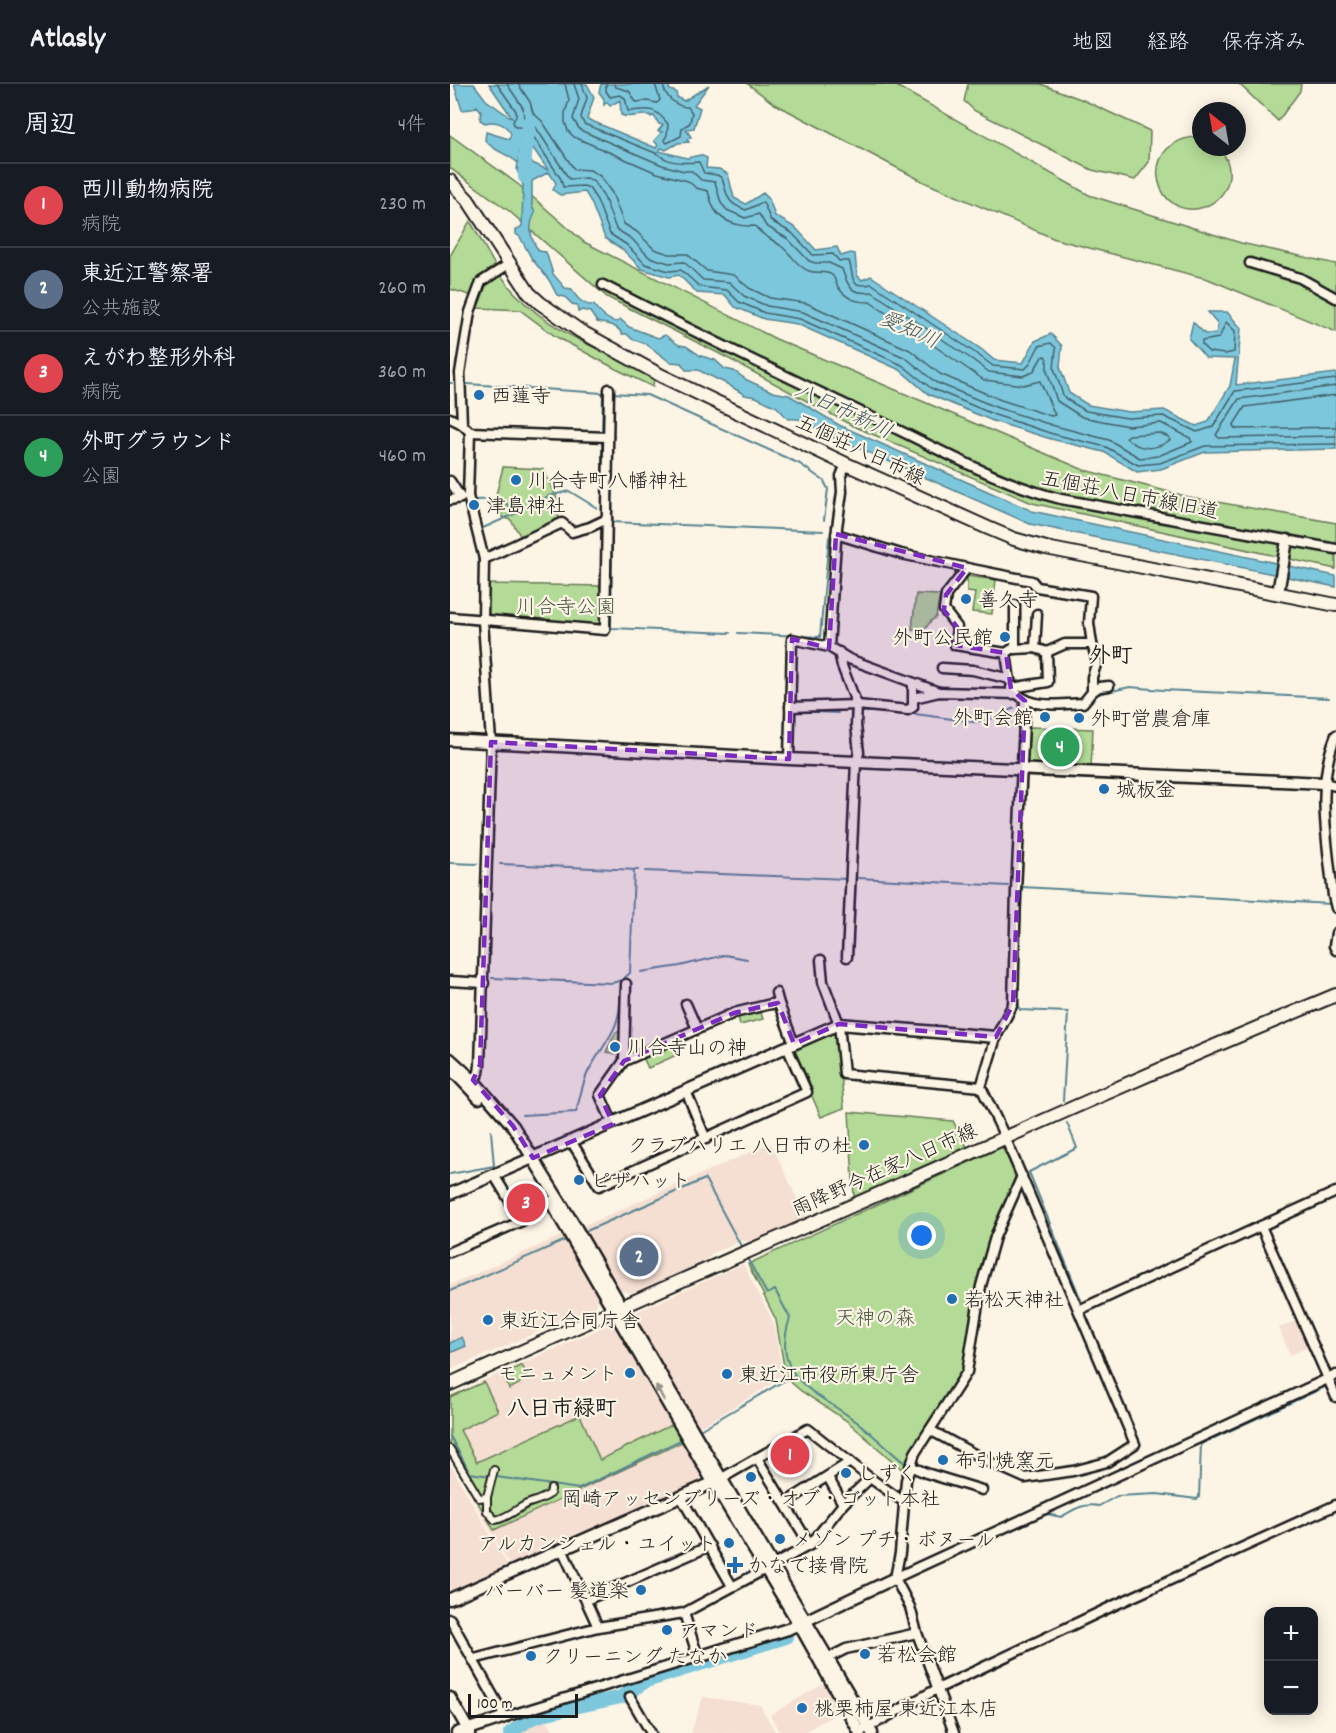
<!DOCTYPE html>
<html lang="ja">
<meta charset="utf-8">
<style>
body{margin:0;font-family:Dekko,"Klee One",sans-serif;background:#20242c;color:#f1f3f6}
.controls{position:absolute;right:18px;bottom:18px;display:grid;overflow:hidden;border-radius:12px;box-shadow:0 3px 15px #0003}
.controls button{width:54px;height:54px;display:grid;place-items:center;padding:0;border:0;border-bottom:2px solid #363941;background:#171b24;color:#f1f3f6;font:30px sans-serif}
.compass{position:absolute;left:742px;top:18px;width:54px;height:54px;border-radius:50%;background:#171b24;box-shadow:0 3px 15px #0003;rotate:329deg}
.scale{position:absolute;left:18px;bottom:15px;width:110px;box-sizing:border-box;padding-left:6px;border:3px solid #1c1c1c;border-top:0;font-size:16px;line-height:21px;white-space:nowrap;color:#1c1c1c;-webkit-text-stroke:4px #fcf5e5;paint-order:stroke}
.you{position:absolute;left:472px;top:1152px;width:21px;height:21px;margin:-15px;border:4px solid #fff;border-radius:50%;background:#1a73e8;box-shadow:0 0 0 9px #1a73e833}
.badge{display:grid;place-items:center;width:39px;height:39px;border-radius:50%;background:#8c9099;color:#fff;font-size:20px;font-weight:700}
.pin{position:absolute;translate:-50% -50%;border:3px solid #fff;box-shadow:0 2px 6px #0006}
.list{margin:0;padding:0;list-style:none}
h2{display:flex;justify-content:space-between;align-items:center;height:78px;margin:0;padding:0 24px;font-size:26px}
h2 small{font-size:20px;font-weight:400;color:#9ea1a6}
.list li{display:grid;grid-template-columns:39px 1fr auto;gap:18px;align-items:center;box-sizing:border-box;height:84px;padding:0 24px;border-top:2px solid #363941}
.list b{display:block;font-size:22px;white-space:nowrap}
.list p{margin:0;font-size:20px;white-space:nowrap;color:#9ea1a6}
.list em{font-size:20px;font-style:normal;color:#9ea1a6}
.map{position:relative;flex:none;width:886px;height:1649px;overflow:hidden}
header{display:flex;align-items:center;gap:36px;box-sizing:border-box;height:84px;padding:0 30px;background:#171b24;border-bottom:2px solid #363941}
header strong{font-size:28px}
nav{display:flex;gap:33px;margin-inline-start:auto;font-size:21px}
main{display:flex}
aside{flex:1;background:#171b24}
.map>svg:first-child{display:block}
.built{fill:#f5ded2}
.green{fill:#b3da96;stroke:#687b59;stroke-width:1.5}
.water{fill:#7dc7dd;stroke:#568390;stroke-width:1.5;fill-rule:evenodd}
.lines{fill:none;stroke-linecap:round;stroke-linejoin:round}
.shore{stroke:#436069;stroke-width:1.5}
.stream{stroke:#568390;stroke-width:2}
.river{stroke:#7dc7dd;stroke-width:14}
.pedestrian-casing{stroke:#1c1c1c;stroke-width:10}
.minor-casing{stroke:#1c1c1c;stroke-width:13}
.tertiary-casing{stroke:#1c1c1c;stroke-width:15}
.secondary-casing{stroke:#1c1c1c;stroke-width:16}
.pedestrian{stroke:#fcf5e5;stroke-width:6}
.minor{stroke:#fcf5e5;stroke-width:8}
.tertiary{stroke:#fcf5e5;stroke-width:10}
.secondary{stroke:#fcf5e5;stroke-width:12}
.oneway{fill:#97938b}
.marked{fill:#7b2cbf;fill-opacity:0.2;stroke:#7b2cbf;stroke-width:4.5;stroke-dasharray:12 8;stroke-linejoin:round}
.poi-dot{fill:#1f6fb2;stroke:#fcf5e5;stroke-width:2}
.labels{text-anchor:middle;stroke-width:4.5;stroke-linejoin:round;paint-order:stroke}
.poi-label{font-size:20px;fill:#1c1c1c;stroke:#fcf5e5;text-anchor:start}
.street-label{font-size:20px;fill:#1c1c1c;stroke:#fcf5e5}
.park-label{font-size:20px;fill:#495541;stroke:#fcf5e5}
.water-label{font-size:21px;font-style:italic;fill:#3e5860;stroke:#fcf5e5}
.quarter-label{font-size:22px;font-weight:bold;fill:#1c1c1c;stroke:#fcf5e5}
</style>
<header>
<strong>Atlasly</strong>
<nav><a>地図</a><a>経路</a><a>保存済み</a></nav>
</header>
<main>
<aside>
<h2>周辺<small>4件</small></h2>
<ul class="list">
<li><span class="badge" style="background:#e0444e">1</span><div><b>西川動物病院</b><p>病院</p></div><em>230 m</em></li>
<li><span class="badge" style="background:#5c6f8a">2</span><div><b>東近江警察署</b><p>公共施設</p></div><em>260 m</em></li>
<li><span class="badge" style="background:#e0444e">3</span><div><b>えがわ整形外科</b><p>病院</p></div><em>360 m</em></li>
<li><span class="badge" style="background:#2e9e5b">4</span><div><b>外町グラウンド</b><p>公園</p></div><em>460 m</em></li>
</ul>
</aside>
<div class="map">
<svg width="886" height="1649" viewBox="0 0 886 1649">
<rect width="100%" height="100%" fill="#fcf5e5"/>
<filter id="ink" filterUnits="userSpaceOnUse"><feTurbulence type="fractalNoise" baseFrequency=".0167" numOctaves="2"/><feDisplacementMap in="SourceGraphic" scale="12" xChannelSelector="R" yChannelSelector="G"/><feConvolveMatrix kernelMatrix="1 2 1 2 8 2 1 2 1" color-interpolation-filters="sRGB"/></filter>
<g filter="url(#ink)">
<g class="built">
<path d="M321 1059 356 1134 301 1157H292L263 1169 250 1181 181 1209 171 1206 148 1216 145 1223 0 1286V1201Z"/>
<path d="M293 1180 323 1237 333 1293 230 1355 251 1391 249 1398 60 1482 0 1374V1312Z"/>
<path d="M848 1236 859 1263 840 1271 829 1244Z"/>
<path d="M0 1380 58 1482 0 1507Z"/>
<path d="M373 1600 389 1628 352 1649H330L320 1631Z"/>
<path d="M253 1613 310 1621 326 1649H241Z"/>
<path d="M96 1635 105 1649H66L73 1642Z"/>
</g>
<g class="green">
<path d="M298 0H443L639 111 791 159 886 180V248L758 195 605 155 474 98 323 19Z"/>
<path d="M518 0H591L633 16 700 47 699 78 685 96 642 86 525 27 514 17Z"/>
<path d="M789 0H851L850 7 828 37Z"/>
<path d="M0 51 69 101 134 158 326 255 634 386 739 413 886 439V485L582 419 401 341 270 270 157 213 59 127 0 84Z"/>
<path d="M744 53 751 54V63H768C778 74 782 87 777 101 773 112 764 119 754 123 706 139 684 61 744 53Z"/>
<path d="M20 137C34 160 46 188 64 208 101 249 155 268 204 291L203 303 166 285 105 252 70 226 27 224 29 214 0 205V172Z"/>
<path d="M53 383 93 385 108 416 102 419 112 439 75 460 61 436 52 433 46 411Z"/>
<path d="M517 492 546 496 542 530 522 528 525 509 517 508Z"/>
<path d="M34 500 155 502V545L33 537Z"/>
<path d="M466 510 490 511 486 533 481 537 474 546 462 545Z"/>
<path d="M580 643 643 645 641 684 576 681Z"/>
<path d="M310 926 313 935 290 941 288 932Z"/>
<path d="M387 944 394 1024 371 1033 341 964Z"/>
<path d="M166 948H172V971L156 968Z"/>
<path d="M226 958 231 969 198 984 193 973Z"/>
<path d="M399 1028 503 1037 517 1063 404 1113Z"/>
<path d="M552 1063 567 1092 541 1153 514 1286 471 1354 454 1387 397 1337 351 1307 336 1294 326 1236 298 1180Z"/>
<path d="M72 1281 77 1291 69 1300 59 1305 53 1290Z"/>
<path d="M34 1298 48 1327 10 1346 27 1378 130 1331 150 1376 233 1335 243 1353 44 1446 0 1371V1313Z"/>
</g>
<g class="water">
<path d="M4 0H24L36 16 63 35 39 0H137L144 13 137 35 206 64 208 61 204 57 212 48 208 47 213 41 209 40 204 32 200 33 202 32C191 28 182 36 171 31L170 16 160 22 157 18 154 21V15L149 8 151 0H218L220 6 226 8 227 13 234 17 259 1 244 21 250 24 244 44 236 45 241 53 237 55 239 58 228 59 216 66 211 64 209 67 237 74 250 71 257 74 256 84 269 85 278 90 284 114 296 120 313 109 319 115 325 132 346 144 366 166 387 163 391 172 401 169 405 170 407 191 412 196 421 192 531 265 544 276 573 279 585 257 601 250 612 262 610 283 619 309 638 321 679 328 714 326 746 342 758 338 780 302 785 275 756 274 739 255 743 238 755 250H766L768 240 758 228H777L791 244 786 301 886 289V365L755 368 711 385 687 388 654 368 601 355 543 337 478 310 450 286 347 240 314 235 285 223 275 211 247 209 229 191 219 193 192 185 173 166 155 154 141 118 135 108 110 111 103 106 106 99 99 88 82 97V122L85 129C78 142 80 155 89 167L96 168 103 190 115 204 122 205C126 214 134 222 144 221 148 228 158 237 167 238L170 235 179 243 208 254 215 251 229 261 236 262 251 272 265 276 275 285 284 287 297 296 323 308 339 311 389 341 582 427 886 492V503L580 440 386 354C366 353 364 332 338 335L327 323 306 313 295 311 277 300 248 286H236L231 279 220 278 196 260 182 255 177 250H172C168 241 157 240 147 238L140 228 132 226 128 228 127 221 122 220 115 213 107 211 99 196 82 175 70 153 66 150V146L72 142 73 101 67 86 68 79C57 69 44 68 35 56L36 48 59 55 61 50C56 40 46 36 35 39L30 36 31 27 27 22 22 25 12 26ZM72 48 98 86 80 78 78 73 68 78Z"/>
<path d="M12 1253 16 1262 0 1269V1259Z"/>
</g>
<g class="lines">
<g class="shore">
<path d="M47 0 66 27V32L63 38 65 43H74L79 46 111 95 113 103 134 102 139 104 147 116 160 150 177 161 195 180 219 187 231 186 250 203 277 206 289 218 315 229 350 235 452 281 481 304 545 331 603 350 656 363 688 381 710 379 755 362 886 360"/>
<path d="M57 0 73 24 74 35 85 42 119 95 137 94 144 98 154 113 166 145 182 155 199 173 219 179 234 178 253 196 279 198 294 212 317 222 353 228 456 274 485 298 548 324 605 342 659 356 690 374 708 372 742 358 740 354 711 339 678 342 632 333 607 317 597 287V275L595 272 592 273 583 288 573 292 539 288 523 276 422 208C401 211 398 203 392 185L379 179H365L359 177 338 155 316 142 309 130 295 134 277 126 271 119 265 98 251 96 242 87H234L212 81 130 46 123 35 129 15 124 0"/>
<path d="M68 0 80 18 83 29 92 37 124 85 140 86 150 92 162 109 174 140 187 148 204 165 219 170H237L257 187 284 191 299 204 320 214 356 219 460 266 490 290 551 316 601 332 605 331 590 297 573 301 534 296 420 218C407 218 397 216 388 203 385 198 386 195 382 191 375 186 367 190 359 187 347 183 341 169 331 162 322 155 312 152 305 142 291 143 273 139 265 126 261 120 260 113 258 107L246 104 238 97 207 89 124 53 118 47 115 38V29L119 16 115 0"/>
<path d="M132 0 137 14 131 33 134 40 208 70C219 80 236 79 249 78L254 89 267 91 272 94C278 113 276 119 296 126L313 118 321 137 342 149 363 171 383 170 389 177H399C405 195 398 204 422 200L527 270 543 282 575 285 579 281 589 262 601 259 606 264 604 284 613 311 616 315 636 327 677 334 713 332 747 348 763 343 785 307 886 295"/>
<path d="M156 0V7L160 13 170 11 175 14 178 27C199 26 203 21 218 40L217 51 214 56 217 59 231 52 232 44 240 39 242 29 238 23C226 23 214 12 213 0"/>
<path d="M164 0 166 3 179 7 186 18 197 17 207 19 210 16 205 0"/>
<path d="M776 238 785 247 784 268 775 270 759 268 752 261V257L769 254Z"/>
<path d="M886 302 789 315 766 351 769 354 886 352"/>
<path d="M886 311 795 323 783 342 786 345 886 343"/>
<path d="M709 349 719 353 720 356C705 367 689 366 676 354L679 351Z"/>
</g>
<g class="stream">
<path d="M0 299H2"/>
<path d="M17 300 153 309 152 349"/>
<path d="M162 309 197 311 350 380 374 397 378 405 374 436"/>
<path d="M152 386V359"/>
<path d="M152 394V423"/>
<path d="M24 416 52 415 65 429"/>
<path d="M81 421 99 412 119 407 147 424"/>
<path d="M161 438 373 447"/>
<path d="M33 444 71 427"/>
<path d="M162 453 161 544 280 549"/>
<path d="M0 538 28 541"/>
<path d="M288 549 370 553 379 453"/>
<path d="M631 623H636L648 610 680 603 713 606 879 614"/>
<path d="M410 628H440"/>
<path d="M458 629 524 638 544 634 564 624"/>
<path d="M46 653 87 656"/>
<path d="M344 670 345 627 388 629"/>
<path d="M0 779 27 780"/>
<path d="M50 780 188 786"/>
<path d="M195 787 397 795"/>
<path d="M408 794 558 802"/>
<path d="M191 888 230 882 275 871 297 875"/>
<path d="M42 894 162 899 172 896 180 889 184 786"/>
<path d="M613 1017 618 928 570 926 567 914 572 803 881 820"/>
<path d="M72 1031 126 1028C130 1015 132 1000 138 988 155 956 172 947 170 907"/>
<path d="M617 1039 627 1064 579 1088 631 1216"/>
<path d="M0 1090 44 1082 41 1047"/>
<path d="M132 1149 255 1095 292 1164"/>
<path d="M296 1172 317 1210 325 1206 340 1234C319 1296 368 1308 407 1338 424 1351 439 1367 456 1380"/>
<path d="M0 1207 118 1155"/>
<path d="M248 1347 344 1291"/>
<path d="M0 1352 20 1389 129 1405 233 1355"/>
<path d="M450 1497 597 1430 611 1433C625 1425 633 1419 649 1422L667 1412 707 1410 747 1415 749 1413 751 1360 875 1303"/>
</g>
<g class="river">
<path d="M75 93V73L79 38"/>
<path d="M60 1649 80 1635 97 1629 171 1613 196 1597 336 1553"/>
</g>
<g class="pedestrian-casing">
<g id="pedestrian">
<path d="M0 1365 29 1414 37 1413V1427L45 1436C58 1434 66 1425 77 1420 85 1417 93 1415 100 1410L101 1405"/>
<path d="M37 1413 44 1386"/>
</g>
</g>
<g class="minor-casing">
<g id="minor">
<path d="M800 179 850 194 886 214"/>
<path d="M153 201C246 249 341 295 436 340 493 367 550 400 611 415L886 465"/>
<path d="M0 334 12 340 20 348 158 353"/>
<path d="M12 340 10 289 20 228 31 198 59 180"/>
<path d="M20 348 18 412 34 475 33 537 41 658 30 981 29 989 23 996"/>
<path d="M396 380 391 392 392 408 387 443 379 563 399 575 489 608"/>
<path d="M0 397 11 414 0 416"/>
<path d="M386 450 451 470 517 484 496 511 494 526 507 543 505 561 556 569 562 565H565"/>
<path d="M34 475 112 439 122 448 140 443 157 435"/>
<path d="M0 533 155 546 159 305"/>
<path d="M585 564 587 530"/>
<path d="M389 568 392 582 407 621 406 641 409 669 406 678 397 873"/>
<path d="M597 568 615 560H642"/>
<path d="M556 569 560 597"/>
<path d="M492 584 523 586 560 595"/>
<path d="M561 604 598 598 597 568 585 564 565 565V521"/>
<path d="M642 608 649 603 659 602"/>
<path d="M464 614 489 608 567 610C585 625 611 620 633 619L642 608V593L647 578 642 560 639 539 641 512 587 503 582 497 517 484"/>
<path d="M340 623 407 621 458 626 463 623V599"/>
<path d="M886 651C865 703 878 758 883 812L886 824"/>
<path d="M339 675 342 555 379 563"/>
<path d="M874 699 886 702"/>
<path d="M886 849 884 862 886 866"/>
<path d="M371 876 373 898 389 940 394 990 531 1003"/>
<path d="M0 897 34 899"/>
<path d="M326 909 329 920"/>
<path d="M236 920 247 945"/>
<path d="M174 977 176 900"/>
<path d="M236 1007 256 1055"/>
<path d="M163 1040 150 1011 174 977 284 929 321 920H329L344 960"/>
<path d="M121 1057 149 1102 357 1008 337 963"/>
<path d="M811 1142 886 1108"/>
<path d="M0 1168 72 1137 44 1091"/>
<path d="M629 1226 811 1142 886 1313"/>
<path d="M480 1346 537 1377 575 1394 623 1387 657 1378 685 1360 555 1053 531 1003 546 953 563 920 566 807 575 617"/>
<path d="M307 1374 360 1461"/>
<path d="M460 1382 476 1389 532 1406"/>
<path d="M378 1393 393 1420"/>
<path d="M272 1394 358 1345 420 1394 454 1418"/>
<path d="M231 1413 282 1502"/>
<path d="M335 1419 400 1378"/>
<path d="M112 1465 148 1543"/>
<path d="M445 1494 886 1291"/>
<path d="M136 1516 260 1462"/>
<path d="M0 1535 55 1633 248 1573 234 1529"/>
<path d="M378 1574 396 1565 467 1549"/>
<path d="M24 1575 148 1543 234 1529 360 1461 393 1420 420 1394"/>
<path d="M180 1613 201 1649"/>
<path d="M413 1646 487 1605 667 1520 886 1421"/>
<path d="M504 1649 467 1549 460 1523 445 1494 450 1469 456 1396 465 1369 517 1288 531 1202 545 1153 572 1092"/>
</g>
</g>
<g class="tertiary-casing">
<g id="tertiary">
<path d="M828 509 837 456"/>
<path d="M0 656 339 675 874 699"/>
<path d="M0 975 23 996 63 1042 126 1144 245 1350 422 1649"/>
<path d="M5 989 29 1014"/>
<path d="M0 1110 389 940 546 953"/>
<path d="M101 1118 263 1398 349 1540 410 1649"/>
<path d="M0 1515 269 1396"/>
<path d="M248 1573 338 1545 445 1494"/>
<path d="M0 1614 20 1649"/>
<path d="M7 1649 55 1633"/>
</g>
</g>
<g class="secondary-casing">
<g id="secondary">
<path d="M0 97 18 116 79 209 90 219 130 247 212 292 396 380 538 444 564 455 596 464 886 521"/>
<path d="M0 1300C146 1233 293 1170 440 1105 588 1039 736 973 886 911"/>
</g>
</g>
<use href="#pedestrian" class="pedestrian"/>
<use href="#minor" class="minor"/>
<use href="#tertiary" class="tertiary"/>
<use href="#secondary" class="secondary"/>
</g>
<defs><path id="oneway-solid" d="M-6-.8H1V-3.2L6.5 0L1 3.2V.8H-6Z" transform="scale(1.5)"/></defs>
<use class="oneway" href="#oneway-solid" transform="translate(210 1309) rotate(-120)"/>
</g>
<path class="marked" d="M386 450 517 484 496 511 494 526 507 543 505 561 556 569 561 605 575 617 563 920 546 953 389 940 344 960 328 919 284 929 174 977 150 1011 163 1040 83 1074 63 1042 23 996 30 981 41 658 339 675 342 555 379 564Z"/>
<g class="poi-dot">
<circle cx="29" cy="311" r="6"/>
<circle cx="66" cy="396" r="6"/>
<circle cx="24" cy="421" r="6"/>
<circle cx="516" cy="515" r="6"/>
<circle cx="555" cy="553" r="6"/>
<circle cx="595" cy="633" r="6"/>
<circle cx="629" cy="634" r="6"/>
<circle cx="654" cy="705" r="6"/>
<circle cx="165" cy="963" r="6"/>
<circle cx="414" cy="1061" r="6"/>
<circle cx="129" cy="1096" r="6"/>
<circle cx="502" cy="1215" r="6"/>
<circle cx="38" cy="1236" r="6"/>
<circle cx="180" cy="1289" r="6"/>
<circle cx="277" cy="1290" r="6"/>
<circle cx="493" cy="1376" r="6"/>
<circle cx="396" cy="1389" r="6"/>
<circle cx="301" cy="1393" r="6"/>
<circle cx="330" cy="1455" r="6"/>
<circle cx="279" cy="1459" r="6"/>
<path d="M282 1472h6v6h6v6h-6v6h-6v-6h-6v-6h6z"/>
<circle cx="191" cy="1506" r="6"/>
<circle cx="217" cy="1546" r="6"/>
<circle cx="415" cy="1570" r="6"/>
<circle cx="81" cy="1572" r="6"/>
<circle cx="352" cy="1624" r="6"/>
</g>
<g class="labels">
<g class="poi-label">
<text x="41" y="318">西蓮寺</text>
<text x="78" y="403">川合寺町八幡神社</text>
<text x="36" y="428">津島神社</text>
<text x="528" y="522">善久寺</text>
<text x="543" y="560" text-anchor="end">外町公民館</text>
<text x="583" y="640" text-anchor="end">外町会館</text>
<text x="641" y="641">外町営農倉庫</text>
<text x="666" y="712">城板金</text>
<text x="177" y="970">川合寺山の神</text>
<text x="402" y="1068" text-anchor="end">クラブハリエ 八日市の杜</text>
<text x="141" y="1103">ピザハット</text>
<text x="514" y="1222">若松天神社</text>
<text x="50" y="1243">東近江合同庁舎</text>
<text x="168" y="1296" text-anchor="end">モニュメント</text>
<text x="289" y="1297">東近江市役所東庁舎</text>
<text x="505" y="1383">布引焼窯元</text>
<text x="408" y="1396">しずく</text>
<text x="301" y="1421" text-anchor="middle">岡崎アッセンブリーズ・オブ・ゴット本社</text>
<text x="342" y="1462">メゾン プチ・ボヌール</text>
<text x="267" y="1466" text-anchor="end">アルカンシェル・ユイット</text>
<text x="298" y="1488">かなで接骨院</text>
<text x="179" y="1513" text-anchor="end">バーバー 髪道楽</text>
<text x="229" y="1553">アマンド</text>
<text x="427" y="1577">若松会館</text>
<text x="93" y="1579">クリーニング たなか</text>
<text x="364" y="1631">桃栗柿屋 東近江本店</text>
</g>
<g class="street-label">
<text transform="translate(411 365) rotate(25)" y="7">五個荘八日市線</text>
<text transform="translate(680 410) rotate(11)" y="7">五個荘八日市線旧道</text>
<text transform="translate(434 1085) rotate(-24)" y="7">雨降野今在家八日市線</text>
</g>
<g class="park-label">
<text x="116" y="529">川合寺公園</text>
<text x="425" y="1240">天神の森</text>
</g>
<g class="water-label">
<text transform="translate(460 245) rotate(24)" y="7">愛知川</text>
<text transform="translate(394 326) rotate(25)" y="7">八日市新川</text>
</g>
<g class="quarter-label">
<text x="661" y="578">外町</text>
<text x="112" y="1331">八日市緑町</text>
</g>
</g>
</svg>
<div class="controls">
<button>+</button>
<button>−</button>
</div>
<svg class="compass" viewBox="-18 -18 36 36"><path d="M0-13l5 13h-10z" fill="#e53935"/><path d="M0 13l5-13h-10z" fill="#9ea1a6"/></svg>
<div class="scale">100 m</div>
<div class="you"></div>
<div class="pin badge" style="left:340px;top:1371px;background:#e0444e">1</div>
<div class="pin badge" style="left:189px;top:1173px;background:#5c6f8a">2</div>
<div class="pin badge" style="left:76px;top:1119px;background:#e0444e">3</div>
<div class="pin badge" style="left:610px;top:663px;background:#2e9e5b">4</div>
</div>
</main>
